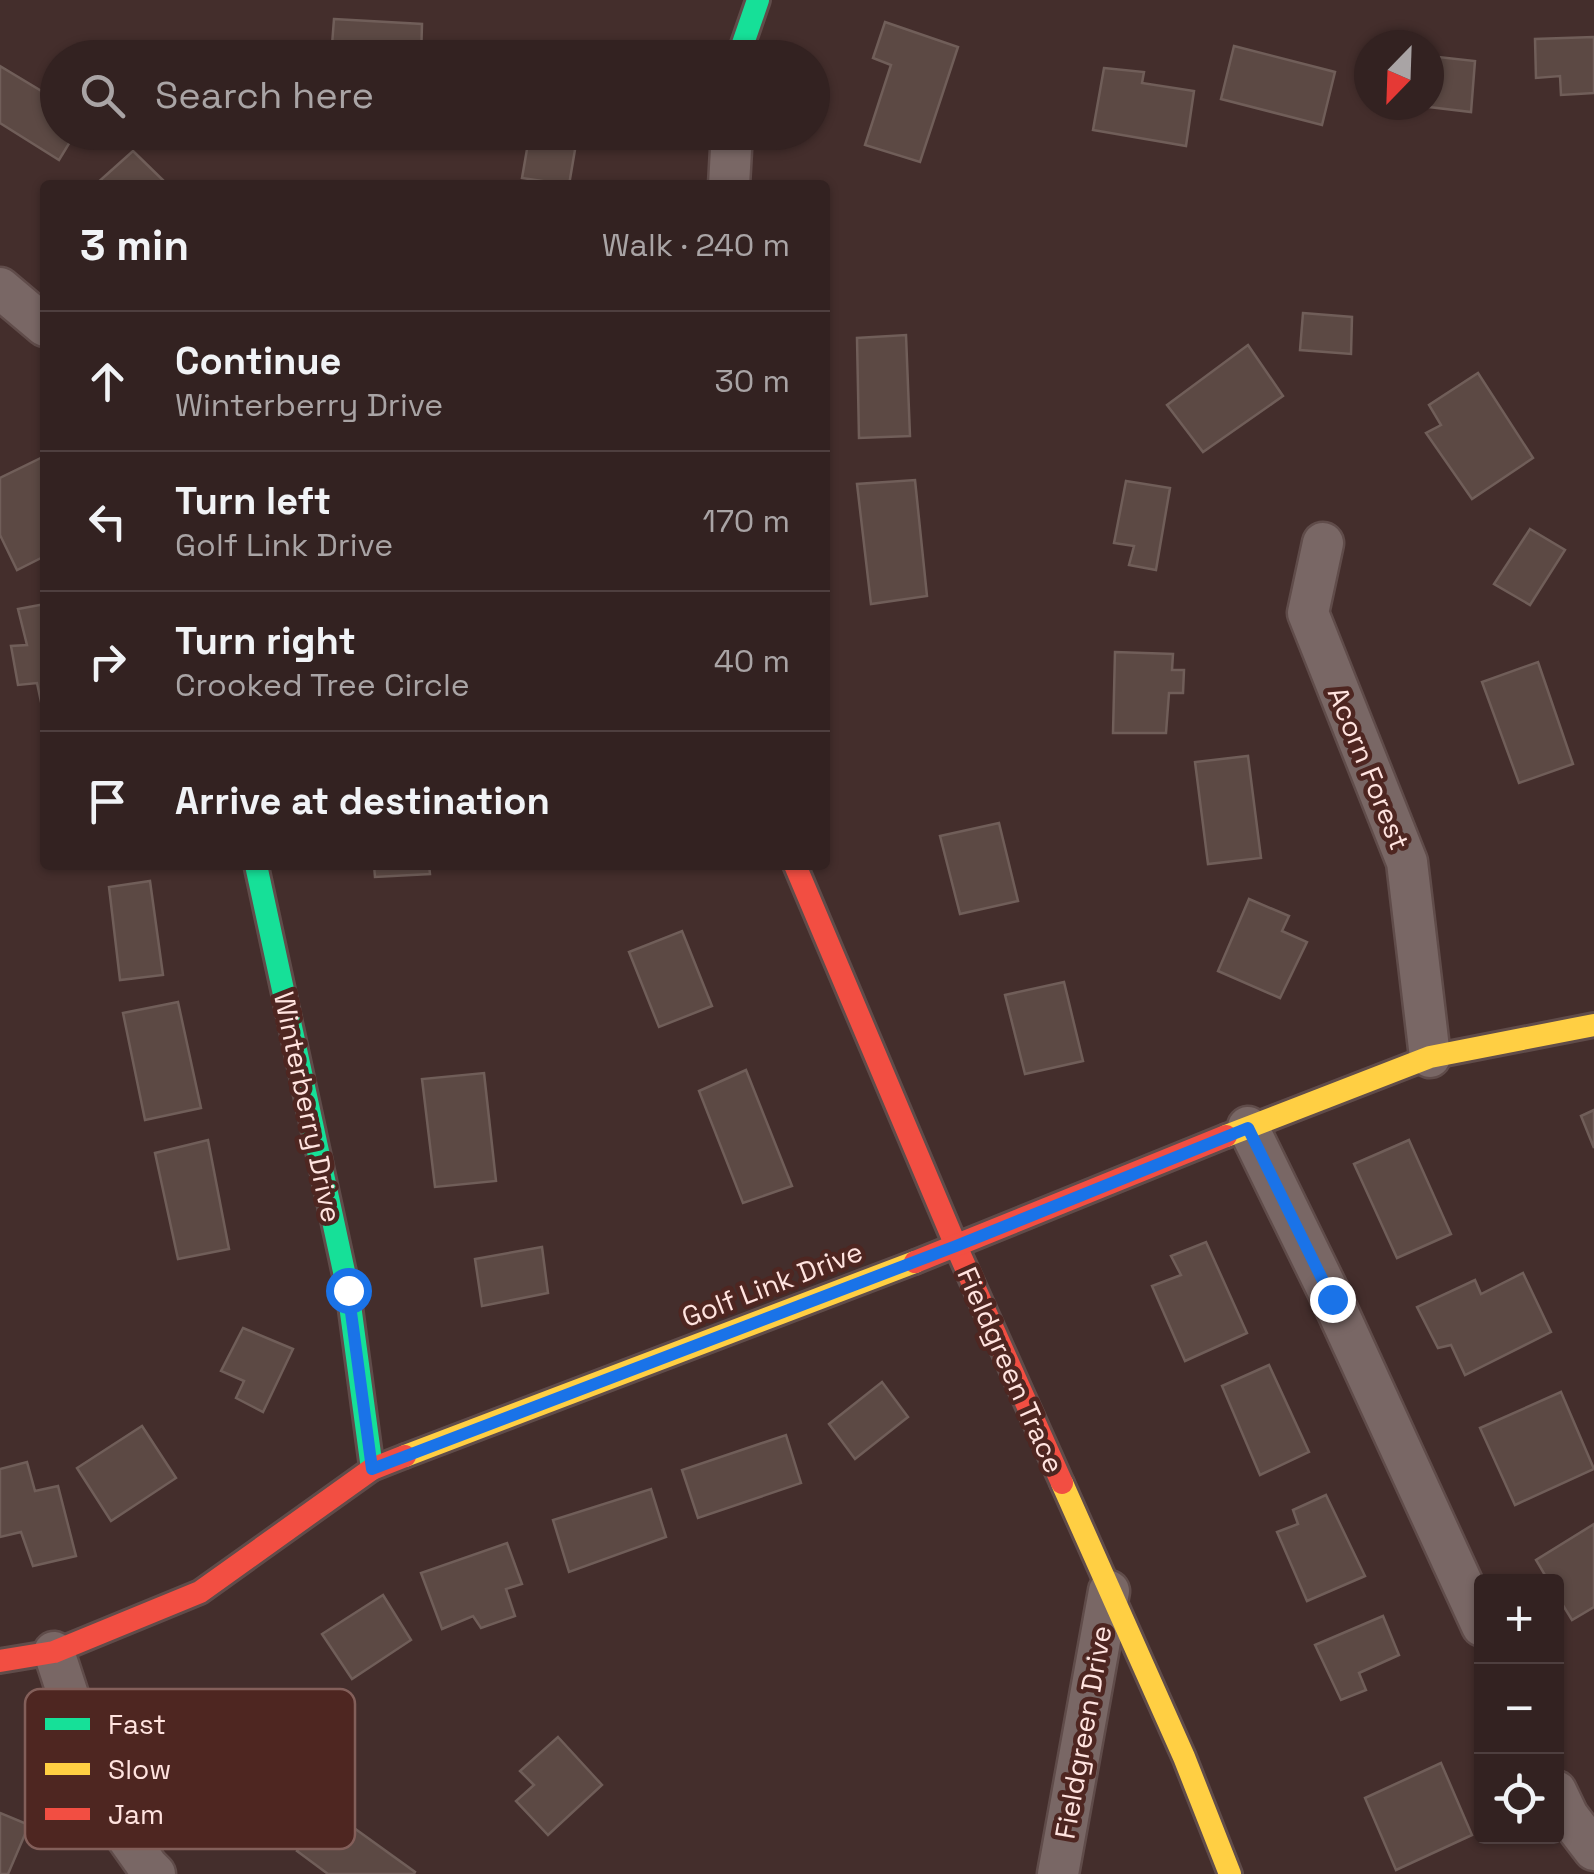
<!DOCTYPE html>
<meta charset="utf-8">
<style>
body{margin:0;font-family:"Space Grotesk",sans-serif;background:#3b2a2a;color:#f1f3f6}
.controls{position:absolute;right:30px;bottom:30px;display:grid;overflow:hidden;border-radius:10px;box-shadow:0 2px 8px #0004}
.controls button{width:90px;height:90px;display:grid;place-items:center;padding:0;border:0;border-bottom:2px solid #4e3f3f;background:#332221;color:#f1f3f6;font:50px sans-serif}
.compass{position:absolute;left:1354px;top:30px;width:90px;height:90px;border-radius:50%;background:#332221;box-shadow:0 2px 8px #0004;rotate:203deg}
.stop{position:absolute;width:30px;height:30px;margin:-22px;border:8px solid #1a73e8;border-radius:50%;background:#fff}
.stop.end{background:#1a73e8;border-color:#fff;box-shadow:0 2px 10px #0008}
.list{margin:0;padding:0;list-style:none}
h2{display:flex;justify-content:space-between;align-items:center;height:130px;margin:0;padding:0 40px;font-size:42px}
h2 small{font-size:32px;font-weight:400;color:#a9a4a5}
.list li{display:grid;grid-template-columns:65px 1fr auto;gap:30px;align-items:center;box-sizing:border-box;height:140px;padding:0 40px;border-top:2px solid #4e3f3f}
.list b{display:block;font-size:38px;white-space:nowrap}
.list p{margin:0;font-size:32px;white-space:nowrap;color:#a9a4a5}
.list em{font-size:32px;font-style:normal;color:#a9a4a5}
.icon{flex:none;width:55px;height:55px;fill:none;stroke:currentColor;stroke-width:2;stroke-linecap:round;stroke-linejoin:round}
.map{position:relative;flex:none;width:1594px;height:1874px;overflow:hidden}
.search{position:absolute;background:#332221;box-shadow:0 2px 8px #0004;left:40px;top:40px;width:790px;height:110px;display:flex;align-items:center;gap:25px;box-sizing:border-box;padding:0 35px;border-radius:55px;color:#a9a4a5;font-size:38px}
.panel{position:absolute;background:#332221;box-shadow:0 2px 8px #0004;left:40px;top:180px;width:790px;height:690px;border-radius:10px}
.map>svg:first-child{display:block}
.building{fill:#5c4944;stroke:#705e59;stroke-width:2.5}
.lines{fill:none;stroke-linecap:round;stroke-linejoin:round}
.street-casing{stroke:#604c4a;stroke-width:45}
.fast-casing{stroke:#604c4a;stroke-width:28}
.slow-casing{stroke:#604c4a;stroke-width:28}
.jam-casing{stroke:#604c4a;stroke-width:28}
.street{stroke:#796765;stroke-width:40}
.fast{stroke:#16e098;stroke-width:22}
.slow{stroke:#ffcf43;stroke-width:22}
.jam{stroke:#f24e42;stroke-width:22}
.route{stroke:#1a73e8;stroke-width:12}
.labels{text-anchor:middle;stroke-width:9;stroke-linejoin:round;paint-order:stroke}
.street-label{font-size:28px;fill:#ffe3df;stroke:#4e2621}
.key{fill:#4e2621;stroke:#835f5a;stroke-width:2.5}
.key-label{font-size:28px;fill:#ffe3df}
</style>
<div class="map">
<svg width="1594" height="1874" viewBox="0 0 1594 1874">
<rect width="100%" height="100%" fill="#442e2c"/>
<g class="building">
<path d="M334 19 422 24 421 58H331Z"/>
<path d="M885 22 958 47 920 162 865 145 891 65 873 58Z"/>
<path d="M1594 37V93L1561 95 1560 76 1536 78 1535 39Z"/>
<path d="M1234 46 1335 72 1322 125 1221 99Z"/>
<path d="M1429 56 1475 61 1471 112 1412 105H1429Z"/>
<path d="M0 66 58 101V132H76L59 160 0 123Z"/>
<path d="M1104 68 1144 72 1142 83 1194 91 1186 146 1093 130Z"/>
<path d="M530 132H578L569 185 522 178Z"/>
<path d="M133 151 168 185H95Z"/>
<path d="M1303 313 1352 317 1351 354 1300 350Z"/>
<path d="M906 335 910 436 859 438 857 338Z"/>
<path d="M1248 345 1283 396 1203 452 1167 405Z"/>
<path d="M1478 373 1533 458 1472 499 1426 433 1441 425 1429 405Z"/>
<path d="M45 456V556L17 570 0 535V478Z"/>
<path d="M915 480 927 596 871 604 857 484Z"/>
<path d="M1126 481 1170 488 1156 570 1129 565 1134 546 1114 543Z"/>
<path d="M1530 529 1565 550 1530 605 1494 584Z"/>
<path d="M45 604V716H44L37 683 18 685 11 646 27 645 18 609Z"/>
<path d="M1115 652 1173 654 1172 670H1184L1183 693H1169L1166 733H1113Z"/>
<path d="M1538 662 1573 764 1519 783 1482 682Z"/>
<path d="M1248 756 1261 858 1208 864 1195 762Z"/>
<path d="M999 823 1018 901 960 914 940 836Z"/>
<path d="M374 865H429L430 874 375 877Z"/>
<path d="M150 881 163 975 120 980 109 887Z"/>
<path d="M1249 899 1289 916 1282 931 1307 942 1280 998 1218 971Z"/>
<path d="M682 931 712 1006 659 1027 629 952Z"/>
<path d="M1064 982 1083 1061 1025 1074 1005 995Z"/>
<path d="M178 1002 201 1108 145 1120 123 1013Z"/>
<path d="M746 1070 792 1186 743 1203 699 1091Z"/>
<path d="M484 1073 496 1181 435 1187 422 1079Z"/>
<path d="M1594 1110V1148L1581 1116Z"/>
<path d="M208 1140 229 1249 178 1259 155 1153Z"/>
<path d="M1409 1140 1451 1234 1397 1258 1354 1164Z"/>
<path d="M1206 1242 1247 1333 1185 1361 1152 1286 1181 1275 1171 1256Z"/>
<path d="M542 1247 548 1293 482 1306 475 1259Z"/>
<path d="M1523 1273 1551 1332 1465 1375 1451 1345 1438 1348 1417 1307 1475 1280 1481 1294Z"/>
<path d="M243 1328 293 1349 263 1412 236 1398 244 1381 221 1371Z"/>
<path d="M1269 1365 1309 1452 1260 1475 1222 1386Z"/>
<path d="M882 1382 908 1417 855 1459 829 1424Z"/>
<path d="M1561 1392 1594 1469 1515 1505 1480 1428Z"/>
<path d="M142 1426 176 1478 111 1521 77 1468Z"/>
<path d="M786 1435 801 1483 698 1518 682 1470Z"/>
<path d="M27 1462 35 1491 58 1486 76 1556 33 1566 21 1532 0 1537V1469Z"/>
<path d="M651 1489 666 1537 569 1572 553 1520Z"/>
<path d="M1326 1495 1365 1576 1307 1601 1277 1532 1298 1524 1293 1510Z"/>
<path d="M1594 1524V1607L1572 1620 1556 1594V1582H1549L1536 1560Z"/>
<path d="M507 1543 522 1584 506 1589 515 1616 481 1628 473 1616 442 1629 421 1573Z"/>
<path d="M383 1595 411 1640 352 1679 322 1634Z"/>
<path d="M1383 1616 1399 1655 1359 1673 1366 1690 1341 1700 1315 1645Z"/>
<path d="M558 1737 602 1785 548 1835 516 1801 534 1785 520 1771Z"/>
<path d="M1441 1763 1472 1835 1396 1870 1365 1798Z"/>
<path d="M329 1810 415 1872 414 1874H328L297 1851Z"/>
<path d="M0 1813 29 1825 8 1874H0Z"/>
</g>
<g class="lines">
<g class="street-casing">
<g id="street">
<path d="M729 185 732 132"/>
<path d="M0 288 45 326"/>
<path d="M1323 543 1308 613 1407 862 1430 1057"/>
<path d="M1248 1127 1332 1299 1482 1626"/>
<path d="M54 1652 104 1805 148 1867 155 1874"/>
<path d="M1556 1791 1568 1816 1594 1850"/>
<path d="M1058 1874 1109 1591"/>
</g>
</g>
<g class="fast-casing">
<g id="fast">
<path d="M738 58 758 0"/>
<path d="M256 865 348 1290 372 1469"/>
</g>
</g>
<g class="slow-casing">
<g id="slow">
<path d="M1226 1136 1430 1057 1594 1025"/>
<path d="M405 1456 915 1262"/>
<path d="M1062 1483 1184 1757 1230 1874"/>
</g>
</g>
<g class="jam-casing">
<g id="jam">
<path d="M795 865 956 1246 1062 1483"/>
<path d="M915 1262 1226 1136"/>
<path d="M0 1661 54 1652 200 1592 372 1469 405 1456"/>
</g>
</g>
<use href="#street" class="street"/>
<use href="#fast" class="fast"/>
<use href="#slow" class="slow"/>
<use href="#jam" class="jam"/>
</g>
<g class="lines">
<path class="route" d="M348 1290 372 1469 956 1246 1248 1128 1332 1299"/>
</g>
<g class="labels">
<g class="street-label">
<text transform="translate(1369 768) rotate(68)" y="10">Acorn Forest</text>
<text transform="translate(308 1107) rotate(78)" y="10">Winterberry Drive</text>
<text transform="translate(772 1284) rotate(-21)" y="10">Golf Link Drive</text>
<text transform="translate(1011 1370) rotate(66)" y="10">Fieldgreen Trace</text>
<text transform="translate(1083 1732) rotate(-80)" y="10">Fieldgreen Drive</text>
</g>
</g>
<rect x="25" y="1689" width="330" height="160" rx="15" class="key"/>
<rect x="45" y="1718" width="45" height="12" fill="#16e098"/>
<rect x="45" y="1763" width="45" height="12" fill="#ffcf43"/>
<rect x="45" y="1808" width="45" height="12" fill="#f24e42"/>
<g class="key-label">
<text x="108" y="1734">Fast</text>
<text x="108" y="1779">Slow</text>
<text x="108" y="1824">Jam</text>
</g>
</svg>
<div class="controls">
<button>+</button>
<button>−</button>
<button><svg class="icon" aria-label="locate" viewBox="0 0 24 24"><circle cx="12" cy="12" r="6"/><path d="M12 2v4M12 18v4M2 12h4M18 12h4"/></svg></button>
</div>
<svg class="compass" viewBox="-18 -18 36 36"><path d="M0-13l5 13h-10z" fill="#e53935"/><path d="M0 13l5-13h-10z" fill="#a9a4a5"/></svg>
<div class="stop" style="left:348px;top:1290px"></div>
<div class="stop end" style="left:1332px;top:1299px"></div>
<div class="search"><svg class="icon" aria-label="search" viewBox="0 0 24 24"><circle cx="10" cy="10" r="6"/><path d="M15 15l6 6"/></svg>Search here</div>
<section class="panel">
<h2>3 min<small>Walk · 240 m</small></h2>
<ul class="list">
<li><svg class="icon" aria-label="ahead" viewBox="0 0 24 24"><path d="M12 20V5M6 11l6-6 6 6"/></svg><div><b>Continue</b><p>Winterberry Drive</p></div><em>30 m</em></li>
<li><svg class="icon" aria-label="left" viewBox="0 0 24 24"><path d="M17 20v-9H6M10 6l-5 5 5 5"/></svg><div><b>Turn left</b><p>Golf Link Drive</p></div><em>170 m</em></li>
<li><svg class="icon" aria-label="right" viewBox="0 0 24 24"><path d="M7 20v-9h11M14 6l5 5-5 5"/></svg><div><b>Turn right</b><p>Crooked Tree Circle</p></div><em>40 m</em></li>
<li><svg class="icon" aria-label="arrive" viewBox="0 0 24 24"><path d="M6 21V4h12l-3 4 3 4H6"/></svg><div><b>Arrive at destination</b></div></li>
</ul>
</section>
</div>
